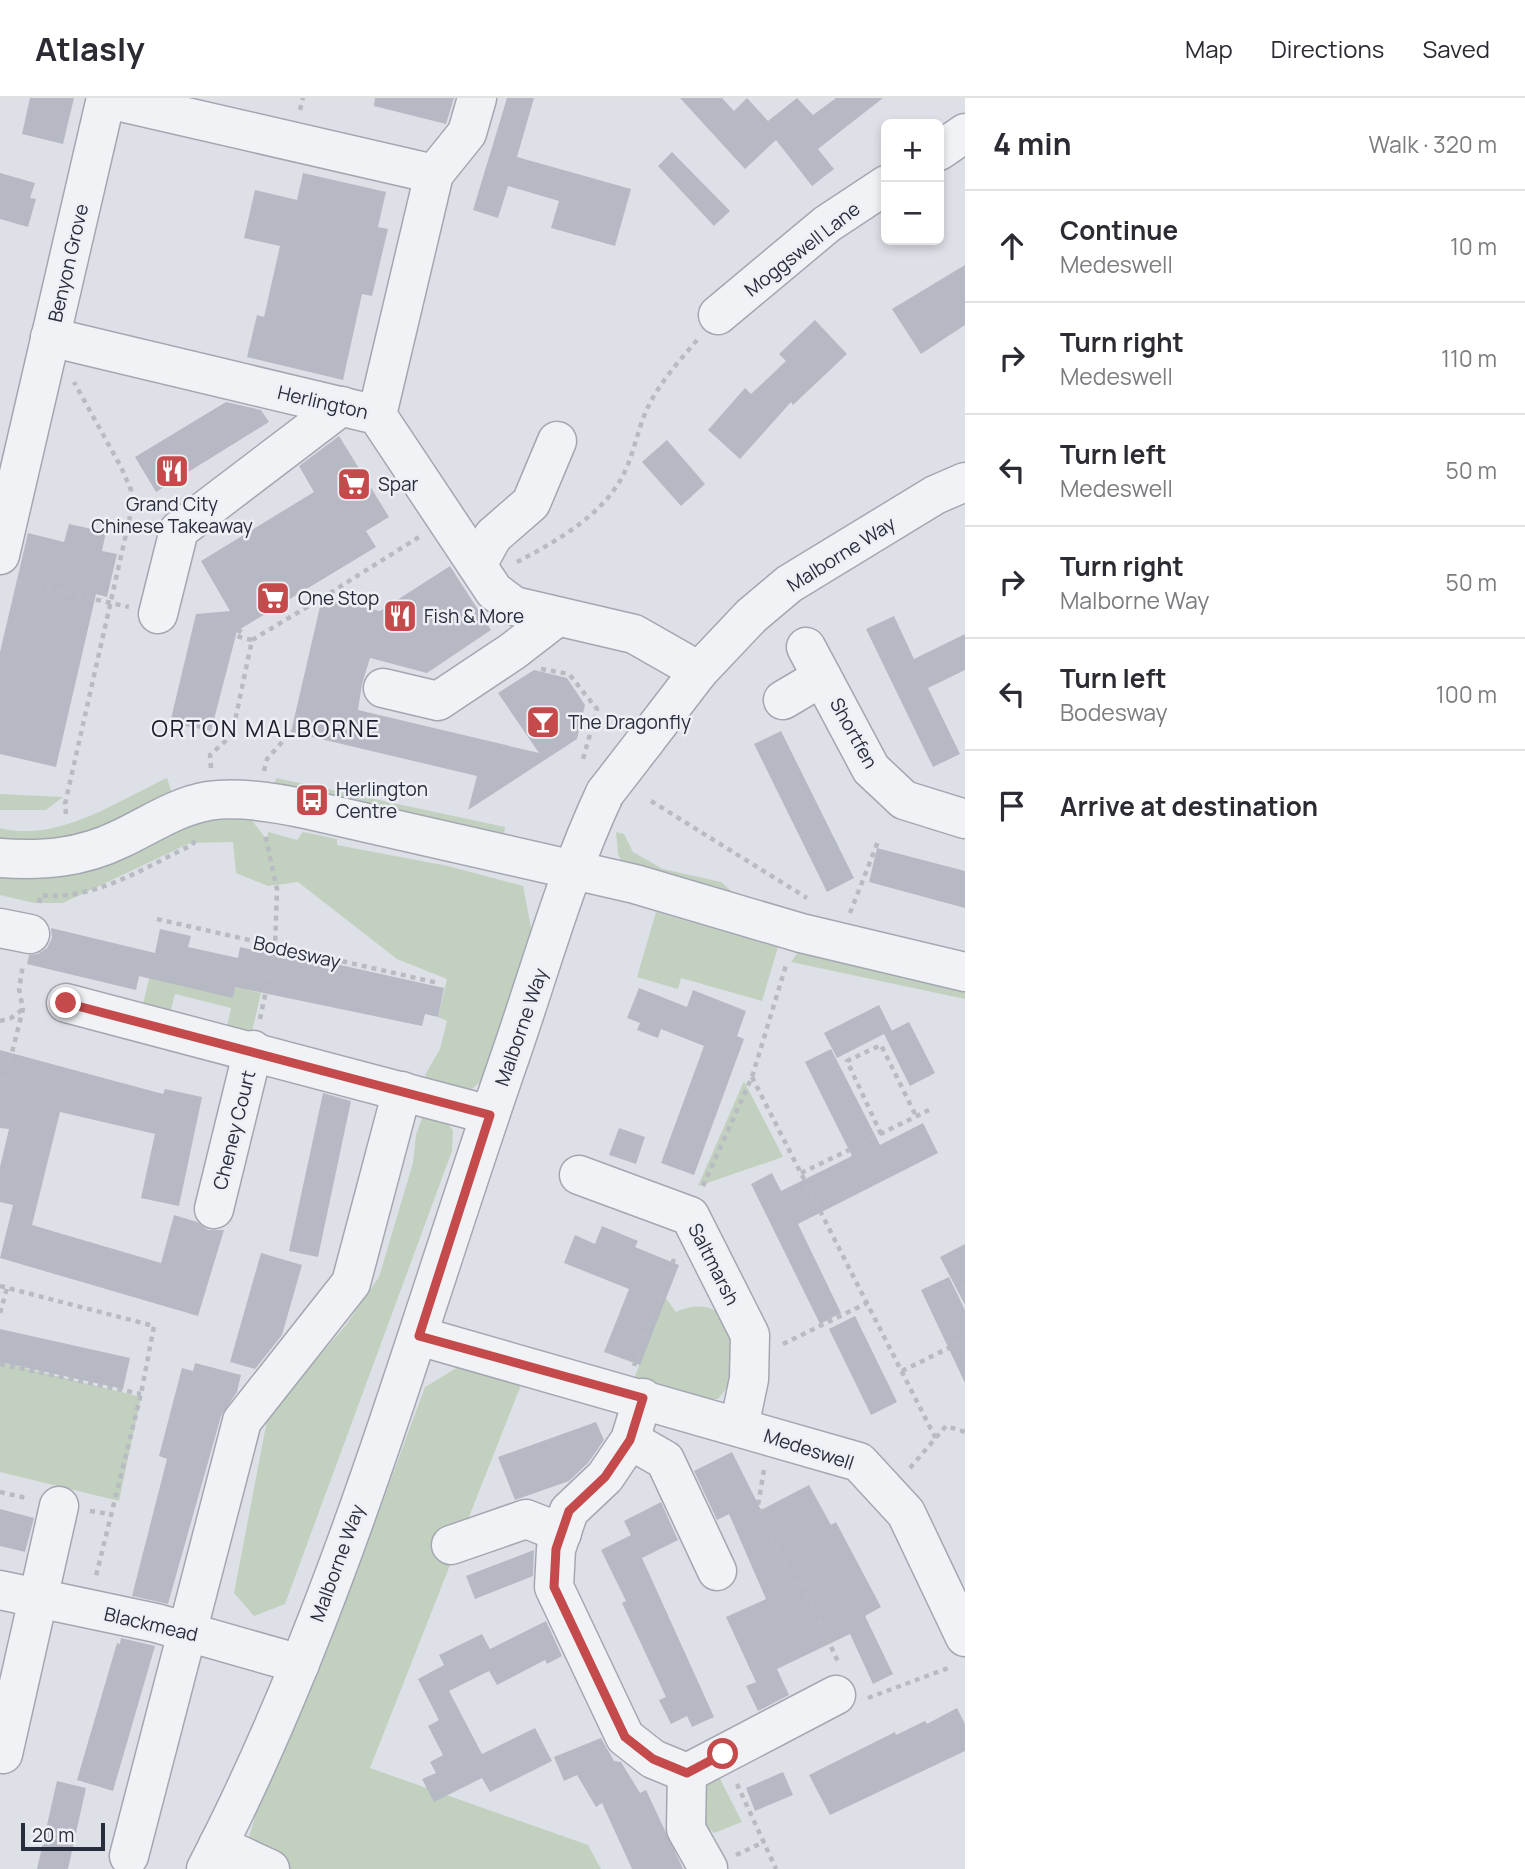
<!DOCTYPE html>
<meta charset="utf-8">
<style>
body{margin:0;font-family:Manrope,sans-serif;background:#f2f2f3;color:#2b2b33}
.controls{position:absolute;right:21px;top:21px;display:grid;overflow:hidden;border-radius:10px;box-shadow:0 4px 10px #0003}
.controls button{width:63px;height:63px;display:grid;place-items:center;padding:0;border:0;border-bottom:2px solid #e1e1e2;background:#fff;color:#2b2b33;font:35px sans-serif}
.scale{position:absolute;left:21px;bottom:18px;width:84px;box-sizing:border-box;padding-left:7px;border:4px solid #282d3d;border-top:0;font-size:19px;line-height:24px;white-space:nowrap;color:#282d3d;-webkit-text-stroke:5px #edeff4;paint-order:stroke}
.stop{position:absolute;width:21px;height:21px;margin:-16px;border:5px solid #c54a4c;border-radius:50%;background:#fff}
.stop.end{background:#c54a4c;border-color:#fff;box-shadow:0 2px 7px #0008}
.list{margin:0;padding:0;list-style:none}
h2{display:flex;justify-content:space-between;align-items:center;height:91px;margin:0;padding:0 28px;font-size:30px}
h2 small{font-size:23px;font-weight:400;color:#7c7c81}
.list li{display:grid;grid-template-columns:46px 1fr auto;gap:21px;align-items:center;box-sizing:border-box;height:112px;padding:0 28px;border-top:2px solid #e1e1e2}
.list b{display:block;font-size:26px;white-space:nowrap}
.list p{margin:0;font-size:23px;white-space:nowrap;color:#7c7c81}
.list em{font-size:23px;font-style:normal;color:#7c7c81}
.icon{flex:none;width:38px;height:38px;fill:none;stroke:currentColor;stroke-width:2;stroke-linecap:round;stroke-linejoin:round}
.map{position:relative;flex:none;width:965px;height:1771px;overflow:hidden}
header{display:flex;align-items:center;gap:42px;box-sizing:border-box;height:98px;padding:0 35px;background:#fff;border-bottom:2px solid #e1e1e2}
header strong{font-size:33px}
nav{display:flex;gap:38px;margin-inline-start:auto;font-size:24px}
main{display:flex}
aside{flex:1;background:#fff}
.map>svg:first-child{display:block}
.green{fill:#c2d0c0}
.building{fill:#b6b9c3}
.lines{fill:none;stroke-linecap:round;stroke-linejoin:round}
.minor-casing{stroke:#a4a7b1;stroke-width:41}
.path{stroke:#b8bbc1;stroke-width:4.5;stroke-dasharray:5 5;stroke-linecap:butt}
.minor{stroke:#f0f2f5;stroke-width:38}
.minor-bridge-casing{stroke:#a4a7b1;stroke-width:41;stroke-linecap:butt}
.minor-bridge{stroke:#f0f2f5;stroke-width:38}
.route{stroke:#c54a4c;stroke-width:9}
.labels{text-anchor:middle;stroke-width:5;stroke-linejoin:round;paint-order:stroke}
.street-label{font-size:19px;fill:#282d3d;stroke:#edeff4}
.poi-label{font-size:19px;fill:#282d3d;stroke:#edeff4;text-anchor:start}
.quarter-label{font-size:23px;letter-spacing:2px;fill:#1b1e2d;stroke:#edeff4}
</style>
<header>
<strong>Atlasly</strong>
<nav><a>Map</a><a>Directions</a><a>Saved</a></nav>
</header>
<main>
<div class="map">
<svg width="965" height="1771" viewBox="0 0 965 1771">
<rect width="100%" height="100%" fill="#dee0e7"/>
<g class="green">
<path d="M167 680 172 696 66 748 0 746V730C58 745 117 703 167 680Z"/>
<path d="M276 680 505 729 503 743 273 694Z"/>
<path d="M0 696 63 699 46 712H0Z"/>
<path d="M251 721 267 742 268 734 297 742 303 734 337 741V747L448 768 523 788 534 845 494 972 464 998 431 991 425 977 440 951 447 923 438 919 447 881 397 861 298 784 268 788 236 775 233 744 190 745 63 805H34L0 797V771L107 763 204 722Z"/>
<path d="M616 734 624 736 633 754 663 771 721 784 738 799 627 774 618 756Z"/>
<path d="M656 814 778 849 762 903 681 880 678 891 637 879Z"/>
<path d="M800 851 965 888V901L791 864Z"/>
<path d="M152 869 233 899 235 889 261 895 251 938 226 933 231 910 175 896 169 920 141 914Z"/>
<path d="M744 983 783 1059 698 1088Z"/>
<path d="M438 1015 453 1032 452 1053 285 1506 254 1518 234 1495 268 1317 346 1227 379 1179 413 1065 416 1037 423 1017Z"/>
<path d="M665 1199 676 1214C727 1192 744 1242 730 1283 728 1289 722 1296 718 1301H696L634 1281Z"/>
<path d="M468 1263 521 1287 370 1670 588 1747 601 1771H231L242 1762 270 1669 378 1416 425 1289Z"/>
<path d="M0 1264 141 1299 119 1403 0 1374Z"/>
<path d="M717 1675 742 1724 714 1735 703 1726 698 1683Z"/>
</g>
<g class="building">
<path d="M30 0H74L63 46 22 36Z"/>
<path d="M375 0H454L446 26 374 8Z"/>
<path d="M507 0H534L517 59 631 91 615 148 551 130 559 103 508 88 498 120 473 112Z"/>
<path d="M680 0H722L734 13 747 0 768 23 797 0 813 17 836 0H883L818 51 834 71 812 88 776 42 745 71Z"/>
<path d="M672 54 730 113 714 128 658 68Z"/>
<path d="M0 75 35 85 30 100 36 101 28 129 0 121Z"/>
<path d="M303 75 386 94 378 129 388 131 372 198 362 196 343 282 247 259 257 217 264 219 280 148 244 140 255 92 297 102Z"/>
<path d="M965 167V227L921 256 892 211Z"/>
<path d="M815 222 847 256 793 307 791 304 740 361 708 332 745 290 751 296 786 263 779 256Z"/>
<path d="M226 304 261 312 269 324 156 394 135 359Z"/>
<path d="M339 338 389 419 366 433 376 449 237 533 211 633 170 625 196 516 230 513 201 463 314 394 299 368Z"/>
<path d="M667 342 705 386 681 408 642 364Z"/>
<path d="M69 426 106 434 102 453 117 456 107 499 96 496 56 669 0 656V554L28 435 64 444Z"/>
<path d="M450 468 491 532 427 575 370 560 362 586 358 612 539 655 498 595 534 572 567 580 585 607 577 641 468 712 477 678 291 634 322 500 380 513Z"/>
<path d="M894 518 914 561 965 536V572L928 590 960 656 933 669 866 531Z"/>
<path d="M781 633 854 780 827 794 754 646Z"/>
<path d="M877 750 965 773V810L869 784Z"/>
<path d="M51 830 155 855 160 831 191 838 188 849 238 860 240 849 276 857 277 853 444 890 438 919 425 916 422 928 235 889 233 900 139 878 136 892 27 866 29 857 38 856 47 850 52 840Z"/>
<path d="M639 890 687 909 693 892 746 913 737 938 744 941 694 1077 661 1065 704 948 661 931 658 940 637 932 640 925 627 920Z"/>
<path d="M879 907 892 933 887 935 909 924 935 975 910 988 884 936 837 960 824 935Z"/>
<path d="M831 951 880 1047 923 1025 938 1055 798 1126 841 1215 820 1226 751 1086 772 1075 781 1093 852 1058 805 964Z"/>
<path d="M0 952 163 996 165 991 202 999 179 1108 141 1100 155 1036 60 1014 32 1127 161 1165 174 1117 197 1124 208 1132H224L198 1218 0 1160 13 1107 0 1104V1069L9 1031 0 1030Z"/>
<path d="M323 995 351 1003 318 1159 289 1153Z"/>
<path d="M619 1030 645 1039 636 1066 609 1057Z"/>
<path d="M602 1128 638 1143 635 1149 679 1167 640 1267 604 1254 629 1191 564 1165 575 1137 595 1146Z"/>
<path d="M965 1146V1207L940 1159Z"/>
<path d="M261 1155 302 1167 282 1237 255 1271 230 1264Z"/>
<path d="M949 1179 965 1212V1285L921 1192Z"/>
<path d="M855 1218 897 1304 871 1317 829 1231Z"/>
<path d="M0 1231 130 1260 123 1291 0 1264Z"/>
<path d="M195 1265 241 1277 237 1294 221 1318 168 1506 132 1498 167 1361 159 1358 182 1270 193 1273Z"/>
<path d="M596 1324 604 1342 588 1365 569 1383 515 1402 498 1359Z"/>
<path d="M732 1354 761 1412 809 1387 831 1427 836 1424 881 1509 865 1518 893 1576 873 1586 850 1536 777 1571 789 1597 758 1613 746 1588 756 1584 726 1519 766 1501 729 1416 717 1422 694 1373Z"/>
<path d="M661 1404 678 1442 642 1460 714 1619 692 1629 687 1618 671 1626 659 1602 666 1599 622 1505 626 1503 601 1452 631 1437 624 1423Z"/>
<path d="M0 1411 34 1420 25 1454 0 1448Z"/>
<path d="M534 1452 533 1478 475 1501 466 1478Z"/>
<path d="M546 1523 562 1558 547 1566 545 1562 497 1587 489 1573 449 1593 482 1656 535 1630 552 1663 490 1694 482 1680 434 1704 422 1681 436 1675 430 1664 443 1657 428 1628 439 1622 418 1581 444 1567 439 1557 482 1536 490 1551Z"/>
<path d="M121 1540 155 1548 113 1693 77 1682 117 1545 120 1546Z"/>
<path d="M957 1610 965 1626V1653L830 1717 809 1677 895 1634 896 1637 925 1623 927 1626Z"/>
<path d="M601 1640 614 1663 621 1664 640 1695 646 1692 683 1771H632L602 1705 596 1709 577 1677 564 1683 554 1659Z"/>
<path d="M783 1674 793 1697 755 1713 746 1690Z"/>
<path d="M57 1683 86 1690 68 1771H37Z"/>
</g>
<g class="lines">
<g class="minor-casing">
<g id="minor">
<path d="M121 4 434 76"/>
<path d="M939 53 965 35"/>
<path d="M718 217 827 126 886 87"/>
<path d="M50 239 377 317 494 493 514 508 634 536 699 573"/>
<path d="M377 317 434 76 467 35 477 0"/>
<path d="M0 457 106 0"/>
<path d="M477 467 493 438 531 405 557 343"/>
<path d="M158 516 179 432 342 308"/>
<path d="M806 549 871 671 904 702 965 721"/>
<path d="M383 590 438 603 513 553 557 519"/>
<path d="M783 602 822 579"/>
<path d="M646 642 699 573 751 518 789 486 935 397 965 384"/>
<path d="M0 760C43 763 81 760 120 741 150 727 175 709 208 703 240 698 279 705 310 712L635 786 801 835 965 874"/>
<path d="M0 830 30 836"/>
<path d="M66 905 490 1017"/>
<path d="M579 1077 690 1118 750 1237 749 1281 739 1329"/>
<path d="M214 1111 253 952"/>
<path d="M419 1238 859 1364 906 1415 965 1539"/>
<path d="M643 1300 630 1342 605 1379 569 1413 556 1451 554 1489 625 1639 653 1661 687 1675 836 1597"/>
<path d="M630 1342 665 1362 717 1473"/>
<path d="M451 1447 526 1421 562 1435"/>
<path d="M0 1492 156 1525 300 1566"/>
<path d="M3 1656 59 1408"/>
<path d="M687 1675 686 1731 708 1770"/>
<path d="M218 1747 270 1771"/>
<path d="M129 1758 242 1323 351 1185 402 993"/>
<path d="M206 1771C340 1513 416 1229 511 956 541 869 566 778 605 695"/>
</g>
</g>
<g class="path">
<path d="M300 12 303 0"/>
<path d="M517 464C553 445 596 421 618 386 633 363 636 335 647 311 659 285 680 262 698 241"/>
<path d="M18 484 129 509"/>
<path d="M330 495 419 439"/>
<path d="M241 531 236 538 252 542"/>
<path d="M541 571 569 576 597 611 583 661"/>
<path d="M211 670 210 657 232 637 252 542 312 506"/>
<path d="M264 673 267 661 291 634"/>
<path d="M651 703 807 800"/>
<path d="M66 716 65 706 131 414V392L121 369 74 284"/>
<path d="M39 805 41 797C95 803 145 769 192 747L196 741"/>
<path d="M850 815 879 741"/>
<path d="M157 821 438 885"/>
<path d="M260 921 275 850 277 791 265 736"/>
<path d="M0 923 11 920 23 911"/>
<path d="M752 979 936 1341"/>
<path d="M0 1002 23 911 19 891 23 867"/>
<path d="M881 1036 847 963 881 947 916 1018"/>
<path d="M862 1045 929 1012"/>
<path d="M801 1075 849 1052"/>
<path d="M703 1088 752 979 787 864"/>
<path d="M965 1187 962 1188 965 1194"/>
<path d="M0 1188 154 1228 141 1296 96 1478"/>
<path d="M0 1215 7 1190"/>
<path d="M783 1246 867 1205"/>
<path d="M0 1266 141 1296"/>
<path d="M634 1268 674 1161"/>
<path d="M902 1273 963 1243"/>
<path d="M910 1370 946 1328 965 1334"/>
<path d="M764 1372 758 1407 792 1484 802 1485 839 1566"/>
<path d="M0 1394 26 1400"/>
<path d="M90 1413 109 1416"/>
<path d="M868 1600 951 1569"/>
<path d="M737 1686 776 1771"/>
<path d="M736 1757 764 1744"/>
</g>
<use href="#minor" class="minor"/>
<g class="minor-bridge-casing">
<path id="minor-bridge" d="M605 695 646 642"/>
</g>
<use href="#minor-bridge" class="minor-bridge"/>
</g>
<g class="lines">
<path class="route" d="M66 905 490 1017 419 1238 643 1300 630 1342 605 1379 569 1413 556 1451 554 1489 625 1639 653 1661 687 1675 723 1656"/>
</g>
<defs>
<g id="restaurant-square" transform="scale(1.75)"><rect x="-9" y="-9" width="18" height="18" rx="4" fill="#c54a4c" stroke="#edeff4"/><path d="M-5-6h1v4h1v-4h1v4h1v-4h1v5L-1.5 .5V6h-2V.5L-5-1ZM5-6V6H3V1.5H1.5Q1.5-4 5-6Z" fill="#fff"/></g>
<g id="supermarket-square" transform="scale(1.75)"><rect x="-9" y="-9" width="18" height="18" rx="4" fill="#c54a4c" stroke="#edeff4"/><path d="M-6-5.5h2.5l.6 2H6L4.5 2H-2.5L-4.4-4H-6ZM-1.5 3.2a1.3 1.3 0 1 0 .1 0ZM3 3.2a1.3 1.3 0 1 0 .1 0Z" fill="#fff"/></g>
<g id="bar-square" transform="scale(1.75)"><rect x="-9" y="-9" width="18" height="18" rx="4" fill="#c54a4c" stroke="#edeff4"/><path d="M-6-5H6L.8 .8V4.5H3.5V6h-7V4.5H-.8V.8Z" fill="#fff"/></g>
<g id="bus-square" transform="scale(1.75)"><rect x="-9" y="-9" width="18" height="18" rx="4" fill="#c54a4c" stroke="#edeff4"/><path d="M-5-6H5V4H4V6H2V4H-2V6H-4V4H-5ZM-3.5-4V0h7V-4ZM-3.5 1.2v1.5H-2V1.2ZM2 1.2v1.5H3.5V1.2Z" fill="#fff"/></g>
</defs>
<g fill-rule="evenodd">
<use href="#restaurant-square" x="172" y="373"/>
<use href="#supermarket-square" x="354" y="386"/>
<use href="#supermarket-square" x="273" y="500"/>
<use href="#restaurant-square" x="400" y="518"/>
<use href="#bar-square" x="543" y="624"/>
<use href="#bus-square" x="312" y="702"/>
</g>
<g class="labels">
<g class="street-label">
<text transform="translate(802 151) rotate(-38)" y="7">Moggswell Lane</text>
<text transform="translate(68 165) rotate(-77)" y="7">Benyon Grove</text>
<text transform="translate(323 304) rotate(13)" y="7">Herlington</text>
<text transform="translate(841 456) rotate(-32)" y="7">Malborne Way</text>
<text transform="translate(854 635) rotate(61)" y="7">Shortfen</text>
<text transform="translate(297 854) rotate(13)" y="7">Bodesway</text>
<text transform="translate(521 929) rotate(-71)" y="7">Malborne Way</text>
<text transform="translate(234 1032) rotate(-76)" y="7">Cheney Court</text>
<text transform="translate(714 1166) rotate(63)" y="7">Saltmarsh</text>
<text transform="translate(809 1351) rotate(18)" y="7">Medeswell</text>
<text transform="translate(337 1465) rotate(-70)" y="7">Malborne Way</text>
<text transform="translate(151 1526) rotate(13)" y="7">Blackmead</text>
</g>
<g class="poi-label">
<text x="378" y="393">Spar</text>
<text x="172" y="413" text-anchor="middle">Grand City<tspan x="172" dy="22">Chinese Takeaway</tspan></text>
<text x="298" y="507">One Stop</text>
<text x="424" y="525">Fish &amp; More</text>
<text x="568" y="631">The Dragonfly</text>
<text x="336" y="698">Herlington<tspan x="336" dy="22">Centre</tspan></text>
</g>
<g class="quarter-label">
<text x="266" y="639">ORTON MALBORNE</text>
</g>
</g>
</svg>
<div class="controls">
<button>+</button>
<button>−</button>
</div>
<div class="scale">20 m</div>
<div class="stop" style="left:723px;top:1656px"></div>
<div class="stop end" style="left:66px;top:905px"></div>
</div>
<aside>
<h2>4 min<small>Walk · 320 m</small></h2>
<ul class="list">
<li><svg class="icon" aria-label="ahead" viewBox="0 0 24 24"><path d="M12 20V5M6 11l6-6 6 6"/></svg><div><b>Continue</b><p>Medeswell</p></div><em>10 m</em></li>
<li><svg class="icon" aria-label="right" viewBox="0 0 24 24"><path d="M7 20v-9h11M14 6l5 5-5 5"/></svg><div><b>Turn right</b><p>Medeswell</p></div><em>110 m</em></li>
<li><svg class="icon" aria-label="left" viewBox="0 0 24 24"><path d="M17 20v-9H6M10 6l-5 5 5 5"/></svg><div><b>Turn left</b><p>Medeswell</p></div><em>50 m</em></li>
<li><svg class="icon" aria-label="right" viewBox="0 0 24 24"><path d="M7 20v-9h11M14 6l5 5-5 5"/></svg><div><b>Turn right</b><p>Malborne Way</p></div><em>50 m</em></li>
<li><svg class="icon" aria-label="left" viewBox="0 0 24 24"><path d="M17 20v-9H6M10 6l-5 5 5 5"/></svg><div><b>Turn left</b><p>Bodesway</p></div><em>100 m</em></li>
<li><svg class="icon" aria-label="arrive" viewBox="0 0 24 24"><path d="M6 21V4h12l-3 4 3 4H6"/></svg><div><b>Arrive at destination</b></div></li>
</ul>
</aside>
</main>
